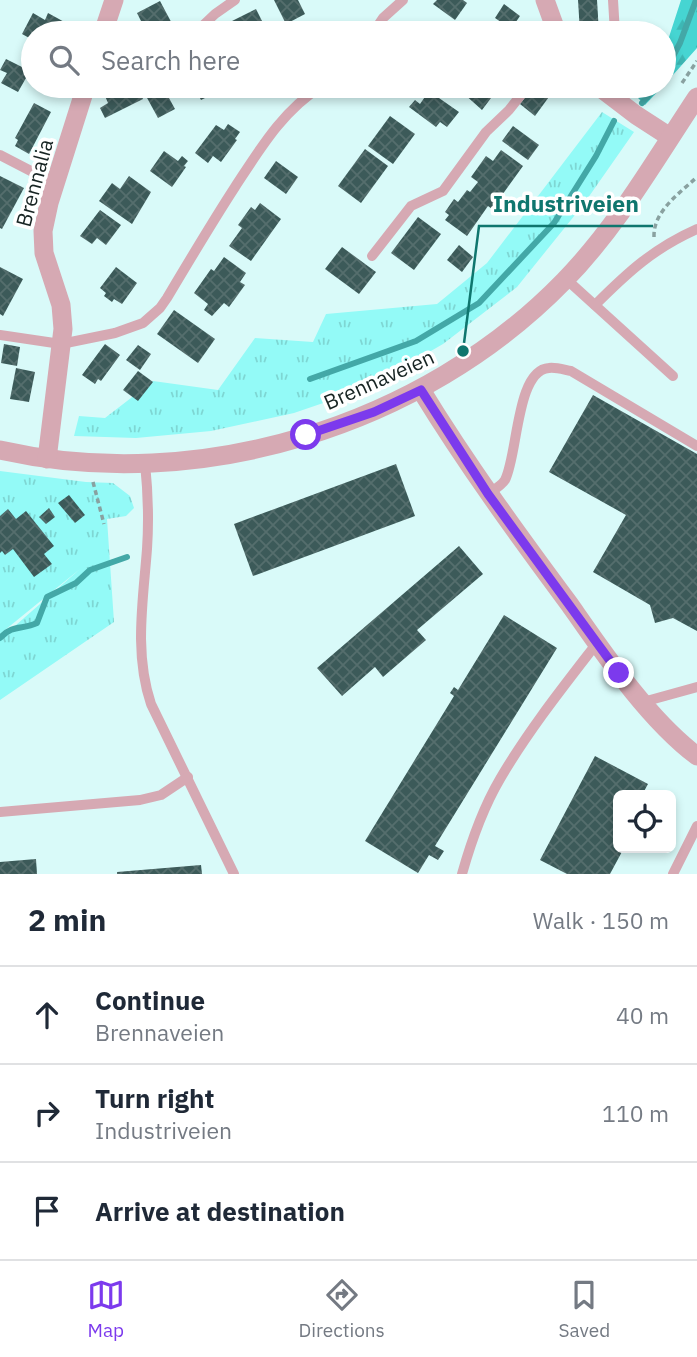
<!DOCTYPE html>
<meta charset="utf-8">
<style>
body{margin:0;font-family:"IBM Plex Sans",sans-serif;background:#f2f2f3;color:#1f2937}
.controls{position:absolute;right:21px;bottom:21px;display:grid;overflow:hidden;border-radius:10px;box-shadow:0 4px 10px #0003}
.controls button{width:63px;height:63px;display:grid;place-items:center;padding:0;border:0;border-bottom:2px solid #e0e1e3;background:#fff;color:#1f2937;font:35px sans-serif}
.stop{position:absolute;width:21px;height:21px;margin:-16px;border:5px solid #7c3aed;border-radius:50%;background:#fff}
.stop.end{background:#7c3aed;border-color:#fff;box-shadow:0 2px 7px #0008}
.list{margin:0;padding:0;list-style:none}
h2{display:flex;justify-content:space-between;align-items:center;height:91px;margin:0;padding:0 28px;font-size:30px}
h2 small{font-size:23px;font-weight:400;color:#747a83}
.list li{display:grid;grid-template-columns:46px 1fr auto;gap:21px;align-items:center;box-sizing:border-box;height:98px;padding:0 28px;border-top:2px solid #e0e1e3}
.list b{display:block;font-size:26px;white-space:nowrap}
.list p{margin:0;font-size:23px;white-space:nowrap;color:#747a83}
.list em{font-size:23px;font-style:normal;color:#747a83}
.icon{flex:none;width:38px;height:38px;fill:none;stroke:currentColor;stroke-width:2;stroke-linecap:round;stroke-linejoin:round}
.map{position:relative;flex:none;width:697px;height:874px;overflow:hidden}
.search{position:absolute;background:#fff;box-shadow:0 4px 10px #0003;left:21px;right:21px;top:21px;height:77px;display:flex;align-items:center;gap:18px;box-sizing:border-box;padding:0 24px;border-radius:38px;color:#747a83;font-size:26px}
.sheet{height:385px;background:#fff}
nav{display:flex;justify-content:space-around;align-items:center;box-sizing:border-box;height:98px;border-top:2px solid #e0e1e3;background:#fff;font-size:19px;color:#747a83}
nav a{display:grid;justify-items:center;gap:4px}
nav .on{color:#7c3aed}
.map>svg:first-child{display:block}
.grass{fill:url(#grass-tufts)}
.forest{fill:url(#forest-firs)}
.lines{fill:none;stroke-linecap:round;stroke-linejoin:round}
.stream{stroke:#43a8a7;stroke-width:6}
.building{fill:url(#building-cross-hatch)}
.path{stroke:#89a1a0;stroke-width:3.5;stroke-dasharray:5 3.5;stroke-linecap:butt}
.service{stroke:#d6a9b3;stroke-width:10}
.minor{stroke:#d6a9b3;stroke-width:19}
.route{stroke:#7c3aed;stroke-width:9}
.labels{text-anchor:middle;stroke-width:7;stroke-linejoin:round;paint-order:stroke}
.street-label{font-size:21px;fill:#172423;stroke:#fff}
.leader{fill:none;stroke:#0f766e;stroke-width:2.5}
.callout-dot{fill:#0f766e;stroke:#fff;stroke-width:2.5}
.callout-label{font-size:23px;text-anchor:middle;font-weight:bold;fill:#0f766e;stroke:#fff;stroke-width:7;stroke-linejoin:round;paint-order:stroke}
</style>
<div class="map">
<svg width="697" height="874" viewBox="0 0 697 874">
<defs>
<pattern id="grass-tufts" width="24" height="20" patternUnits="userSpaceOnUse" patternTransform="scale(1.75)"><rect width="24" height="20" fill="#93faf7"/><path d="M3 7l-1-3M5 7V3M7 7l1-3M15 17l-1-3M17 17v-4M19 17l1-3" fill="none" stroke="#7ed6d3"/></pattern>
<pattern id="forest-firs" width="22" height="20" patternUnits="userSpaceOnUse" patternTransform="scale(1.75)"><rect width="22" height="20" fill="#46d5d2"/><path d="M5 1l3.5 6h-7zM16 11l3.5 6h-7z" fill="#3db7b4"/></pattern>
<pattern id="building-cross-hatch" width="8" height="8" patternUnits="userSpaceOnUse" patternTransform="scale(1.75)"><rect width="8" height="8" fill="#3c5a59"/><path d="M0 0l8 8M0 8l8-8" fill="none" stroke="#556e6d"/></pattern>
</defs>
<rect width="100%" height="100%" fill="#d9faf9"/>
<g class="grass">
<path d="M602 112 634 132 583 205 517 287 443 344 367 388 294 413 211 431 136 438 74 436 79 416 105 418 153 381 218 390 255 338 313 342 326 314 437 304 487 263Z"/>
<path d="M0 471 86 482 113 483 130 496 134 508 126 516 107 519 114 622 0 700V639L80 569 0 634Z"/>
</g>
<g class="forest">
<path d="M681 0H697V48L664 85V43L669 37Z"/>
<path d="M626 86H663L645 105Z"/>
</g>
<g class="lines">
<g class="stream">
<path d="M664 73 680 43 696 0"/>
<path d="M642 103 657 86"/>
<path d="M310 379 416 341 479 303 554 223 596 156 614 121"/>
<path d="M0 638C13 624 22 630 37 623L47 597 76 583 90 570 127 557"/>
</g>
</g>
<g class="building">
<path d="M274 0H298L305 14 286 24Z"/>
<path d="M437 0H463L467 3 455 20 433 4Z"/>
<path d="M578 0H597L599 33H580Z"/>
<path d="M160 1 177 33H147L137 13Z"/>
<path d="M504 4 520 16 511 29 495 18Z"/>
<path d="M256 9 268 33H231L226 24Z"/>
<path d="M33 13 45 20 48 13 68 24 65 31 70 33H33V40L22 34Z"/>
<path d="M400 22 415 33H392Z"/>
<path d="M497 23 512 33H486L488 29 492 31Z"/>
<path d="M637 25 654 33H634Z"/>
<path d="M6 59 30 71 18 92 1 83 7 73 0 70Z"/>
<path d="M125 86H136L143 99 105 118 100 108 108 103 105 96Z"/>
<path d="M175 86H234L236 89 224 95 221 90 201 100 195 88 180 96Z"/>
<path d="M445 86H485L482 91 491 98 482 110 463 93 460 97Z"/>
<path d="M534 86H548L554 90 535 116 520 104Z"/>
<path d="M163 87 175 109 158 118 146 96Z"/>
<path d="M429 91 459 112 447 127 440 122 436 127 409 107 415 100 420 104Z"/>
<path d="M34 103 51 112 29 154 15 146 18 140 15 138Z"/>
<path d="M390 116 415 134 393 164 368 146Z"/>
<path d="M228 124 240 132 235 139 237 140 221 162 213 156 208 163 195 153 216 125 224 130Z"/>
<path d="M513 126 539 145 528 160 502 141Z"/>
<path d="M365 149 388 166 361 203 338 186Z"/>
<path d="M501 150 523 166 492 209 488 206 467 236 445 220 449 215 445 212 454 199 458 202 467 190 470 192 478 182 471 177 486 156 493 161Z"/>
<path d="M164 151 178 161 182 156 188 161 184 166 186 167 172 187 150 171Z"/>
<path d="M276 161 298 177 286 194 264 178Z"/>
<path d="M0 176 24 188 2 229 0 228Z"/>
<path d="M129 176 151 192 132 224 99 201 112 183 120 189Z"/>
<path d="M260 203 281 219 251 261 229 246 242 228 238 225 251 207 255 210Z"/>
<path d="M100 210 121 225 106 245 97 238 92 244 80 236Z"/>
<path d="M418 217 441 234 414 270 391 253Z"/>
<path d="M459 245 473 257 462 272 447 260Z"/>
<path d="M342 247 376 272 359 294 325 269Z"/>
<path d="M224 257 246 273 240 282 245 285 229 307 224 303 212 316 204 310 208 304 194 293 211 269 214 271Z"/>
<path d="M0 267 23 279 3 316 0 314Z"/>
<path d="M116 267 137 283 122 304 114 299 112 302 104 296 106 293 100 288Z"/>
<path d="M174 310 215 339 198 363 157 334Z"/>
<path d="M4 344 20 347 17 366 1 363Z"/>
<path d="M105 344 120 355 101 381 98 379 95 384 82 375Z"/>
<path d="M138 345 151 354 140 370 126 360Z"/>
<path d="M16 368 35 372 29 402 10 399Z"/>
<path d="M138 371 153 382 138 401 123 390Z"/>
<path d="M593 395 697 454V631L673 618 655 623 650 605 593 572 626 515 549 472Z"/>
<path d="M396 464 415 516 253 576 234 524Z"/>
<path d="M69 495 85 515 75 523 58 503Z"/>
<path d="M49 508 55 517 46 524 39 517Z"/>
<path d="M8 509 16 519 26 511 54 546 44 554 52 564 34 577 13 549 5 555 2 551 0 553V516Z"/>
<path d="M459 546 483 574 417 630 426 640 383 677 375 667 342 696 317 668Z"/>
<path d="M504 615 557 648 435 846 444 851 438 860 429 855 418 873 365 841 454 696 450 693 454 687 458 690Z"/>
<path d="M595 756 648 784 642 795H618V848H624L610 874H567L540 860Z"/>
<path d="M36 859 37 874H0V862Z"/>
<path d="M201 865 202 874H117V872Z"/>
</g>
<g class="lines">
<g class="path">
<path d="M682 83 697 61"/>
<path d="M654 237C653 211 680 193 697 177"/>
<path d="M93 482 104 524"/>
</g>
<g class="service">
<path d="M613 0 615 33"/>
<path d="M195 33 215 14 235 0"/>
<path d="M373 33 383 18 403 0"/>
<path d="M0 155 56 184"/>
<path d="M372 256 411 206 443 191 486 132 509 110 528 86"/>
<path d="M566 279 673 376"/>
<path d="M595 305C628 272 654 248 697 229"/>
<path d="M0 335 61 344 115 333 143 323 160 308 167 298C189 261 211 224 235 187 260 149 283 110 322 86"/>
<path d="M145 463C148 492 149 520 147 549 143 602 134 653 151 704L234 874"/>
<path d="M488 494C494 490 502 485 505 480 518 455 516 370 549 368 556 367 565 370 571 371L697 446"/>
<path d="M643 702 697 687"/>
<path d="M0 812 140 800 161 795 188 777"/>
<path d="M462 874C471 842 483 808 500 779 528 731 563 687 597 643"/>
<path d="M673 874 697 826"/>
</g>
<g class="minor">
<path d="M545 0 557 33"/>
<path d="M103 33 114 0"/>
<path d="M598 86 636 115 670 137"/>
<path d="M421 390C467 465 518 535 570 605 605 655 648 719 697 756"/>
<path d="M0 450C199 495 423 426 564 281 617 227 655 160 697 97"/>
<path d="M47 459 63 329 61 305 44 253 43 231 49 203 86 86"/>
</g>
</g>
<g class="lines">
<path class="route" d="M306 435 374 412 421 390 488 494 619 673"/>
</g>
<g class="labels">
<g class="street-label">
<text transform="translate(35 183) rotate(-75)" y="7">Brennalia</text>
<text transform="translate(379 380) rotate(-24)" y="7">Brennaveien</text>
</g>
</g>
<path class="leader" d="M463 351L479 226H653"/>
<circle class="callout-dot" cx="463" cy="351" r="7"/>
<g class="callout-label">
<text x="566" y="212">Industriveien</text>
</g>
</svg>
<div class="controls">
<button><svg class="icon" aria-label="locate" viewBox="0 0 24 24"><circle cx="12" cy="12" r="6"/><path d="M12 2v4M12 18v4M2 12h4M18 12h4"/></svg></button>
</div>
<div class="stop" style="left:306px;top:435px"></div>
<div class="stop end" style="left:619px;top:673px"></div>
<div class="search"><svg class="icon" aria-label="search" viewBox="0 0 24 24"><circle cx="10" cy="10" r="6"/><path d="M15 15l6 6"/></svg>Search here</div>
</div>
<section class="sheet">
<h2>2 min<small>Walk · 150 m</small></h2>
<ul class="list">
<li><svg class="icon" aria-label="ahead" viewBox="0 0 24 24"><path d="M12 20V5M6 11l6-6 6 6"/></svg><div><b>Continue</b><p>Brennaveien</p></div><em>40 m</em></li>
<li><svg class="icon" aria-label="right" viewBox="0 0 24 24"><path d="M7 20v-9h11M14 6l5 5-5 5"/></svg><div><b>Turn right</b><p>Industriveien</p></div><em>110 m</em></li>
<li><svg class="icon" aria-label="arrive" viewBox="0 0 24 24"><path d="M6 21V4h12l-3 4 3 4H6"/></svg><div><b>Arrive at destination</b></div></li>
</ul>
</section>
<nav>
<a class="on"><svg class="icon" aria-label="map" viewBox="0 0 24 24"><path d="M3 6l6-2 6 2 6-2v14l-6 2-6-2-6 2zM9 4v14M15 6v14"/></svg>Map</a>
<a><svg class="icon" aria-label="directions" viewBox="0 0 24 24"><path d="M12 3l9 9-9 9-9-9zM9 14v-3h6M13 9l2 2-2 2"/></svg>Directions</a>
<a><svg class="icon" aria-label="saved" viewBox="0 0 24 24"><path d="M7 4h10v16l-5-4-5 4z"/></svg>Saved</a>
</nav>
